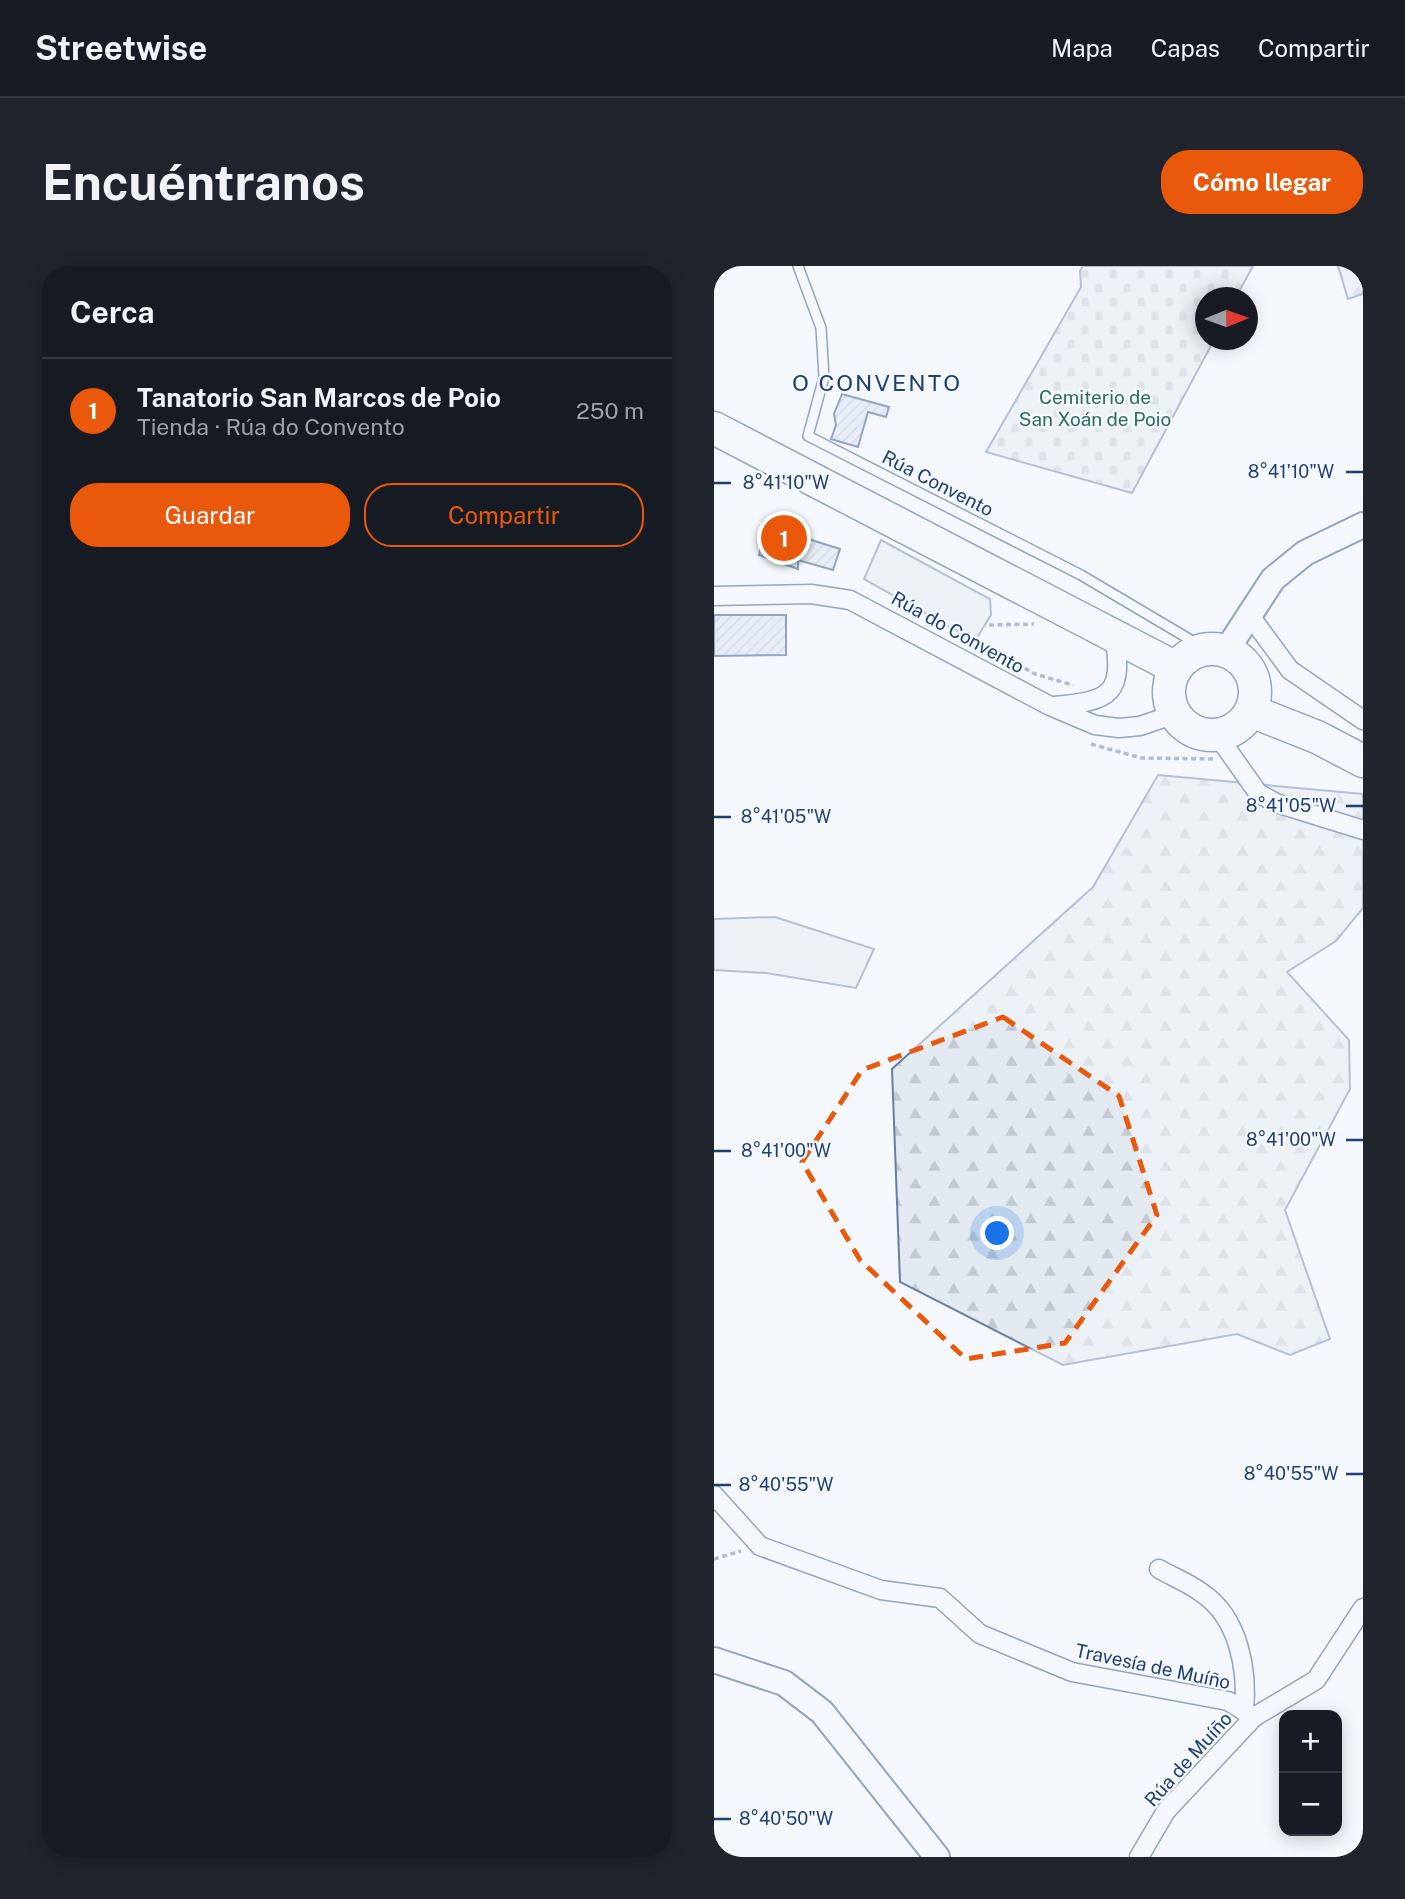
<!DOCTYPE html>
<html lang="es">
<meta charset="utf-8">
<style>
body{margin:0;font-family:"Public Sans",sans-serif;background:#20242c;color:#f1f3f6}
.controls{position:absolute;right:21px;bottom:21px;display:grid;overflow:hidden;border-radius:14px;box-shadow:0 4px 18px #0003}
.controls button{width:63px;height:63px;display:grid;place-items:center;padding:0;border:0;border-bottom:2px solid #363941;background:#171b24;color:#f1f3f6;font:35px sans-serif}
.compass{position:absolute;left:481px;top:21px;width:63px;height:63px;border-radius:50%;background:#171b24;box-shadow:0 4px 18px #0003;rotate:89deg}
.you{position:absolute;left:284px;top:968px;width:24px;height:24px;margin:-18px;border:5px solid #fff;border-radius:50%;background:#1a73e8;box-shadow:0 0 0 10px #1a73e833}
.badge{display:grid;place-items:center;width:46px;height:46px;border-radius:50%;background:#ea580c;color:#fff;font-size:23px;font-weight:700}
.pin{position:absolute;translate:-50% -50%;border:4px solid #fff;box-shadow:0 2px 7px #0006}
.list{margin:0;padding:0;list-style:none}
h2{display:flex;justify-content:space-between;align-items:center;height:91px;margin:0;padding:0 28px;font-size:30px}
h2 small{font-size:23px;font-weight:400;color:#9ea1a6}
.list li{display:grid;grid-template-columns:46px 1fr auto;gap:21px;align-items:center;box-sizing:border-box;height:105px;padding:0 28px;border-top:2px solid #363941}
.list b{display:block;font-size:26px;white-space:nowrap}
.list p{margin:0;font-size:23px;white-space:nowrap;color:#9ea1a6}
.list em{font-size:23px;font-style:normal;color:#9ea1a6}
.actions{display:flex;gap:14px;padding:21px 28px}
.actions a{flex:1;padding:16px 0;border:2px solid #ea580c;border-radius:28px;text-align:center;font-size:24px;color:#ea580c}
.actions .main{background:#ea580c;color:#fff}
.map{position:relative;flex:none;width:649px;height:1591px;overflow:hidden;border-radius:28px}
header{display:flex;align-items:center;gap:42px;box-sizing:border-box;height:98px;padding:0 35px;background:#171b24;border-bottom:2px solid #363941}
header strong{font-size:33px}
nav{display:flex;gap:38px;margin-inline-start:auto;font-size:24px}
.intro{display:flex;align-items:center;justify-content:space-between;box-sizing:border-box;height:168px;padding:0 42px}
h1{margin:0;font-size:49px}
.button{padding:18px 32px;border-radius:28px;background:#ea580c;color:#fff;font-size:24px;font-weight:700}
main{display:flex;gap:42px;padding:0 42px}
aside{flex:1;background:#171b24;border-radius:28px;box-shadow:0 4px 18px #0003}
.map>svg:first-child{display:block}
.forest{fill:url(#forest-firs);stroke:#687fa3;stroke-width:2}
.cemetery{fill:url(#cemetery-stones);stroke:#687fa3;stroke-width:2}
.parking{fill:#e3e8f0;stroke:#687fa3;stroke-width:2}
.building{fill:url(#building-hatch);stroke:#1d3f73;stroke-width:2}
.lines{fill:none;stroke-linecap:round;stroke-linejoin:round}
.lane-casing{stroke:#1d3f73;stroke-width:12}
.street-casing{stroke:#1d3f73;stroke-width:21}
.secondary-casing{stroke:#1d3f73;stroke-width:28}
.highway-casing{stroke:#1d3f73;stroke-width:35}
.path{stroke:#5e769c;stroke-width:3.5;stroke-dasharray:5 3.5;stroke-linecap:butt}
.lane{stroke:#f4f7fb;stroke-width:9}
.street{stroke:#f4f7fb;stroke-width:18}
.secondary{stroke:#f4f7fb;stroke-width:24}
.highway{stroke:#f4f7fb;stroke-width:32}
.marked{fill:none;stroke:#e8590c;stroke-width:5;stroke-dasharray:14 9;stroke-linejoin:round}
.ticks{fill:none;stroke:#1d3f73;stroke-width:2.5}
.labels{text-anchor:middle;stroke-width:5;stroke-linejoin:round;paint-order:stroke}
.park-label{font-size:19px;fill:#2c6c60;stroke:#f4f7fb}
.street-label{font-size:19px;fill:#1d3f73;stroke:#f4f7fb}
.quarter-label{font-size:23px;letter-spacing:2px;fill:#1d3f73;stroke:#f4f7fb}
.ticks-label{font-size:18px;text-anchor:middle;fill:#1d3f73;stroke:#f4f7fb;stroke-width:5;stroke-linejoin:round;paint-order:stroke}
</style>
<header>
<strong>Streetwise</strong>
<nav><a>Mapa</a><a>Capas</a><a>Compartir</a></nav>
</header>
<div class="intro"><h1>Encuéntranos</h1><a class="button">Cómo llegar</a></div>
<main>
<aside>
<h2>Cerca<small></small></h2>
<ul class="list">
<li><span class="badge">1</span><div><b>Tanatorio San Marcos de Poio</b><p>Tienda · Rúa do Convento</p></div><em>250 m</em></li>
</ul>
<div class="actions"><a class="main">Guardar</a><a>Compartir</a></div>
</aside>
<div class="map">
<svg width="649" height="1591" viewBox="0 0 649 1591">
<defs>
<pattern id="forest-firs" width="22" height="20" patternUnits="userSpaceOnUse" patternTransform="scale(1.75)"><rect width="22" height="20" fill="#e3e9f0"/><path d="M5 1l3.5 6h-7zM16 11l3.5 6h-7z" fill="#c2c9d1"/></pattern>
<pattern id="cemetery-stones" width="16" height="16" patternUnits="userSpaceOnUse" patternTransform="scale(1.75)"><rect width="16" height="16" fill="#e3e9f0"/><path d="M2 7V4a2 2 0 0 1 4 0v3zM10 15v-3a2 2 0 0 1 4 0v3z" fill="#c2c9d1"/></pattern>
<pattern id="building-hatch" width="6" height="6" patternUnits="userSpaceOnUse" patternTransform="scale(1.75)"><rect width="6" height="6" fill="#d5e0f0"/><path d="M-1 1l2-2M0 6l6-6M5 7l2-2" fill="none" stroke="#b6c1d1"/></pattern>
</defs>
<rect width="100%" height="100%" fill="#f4f7fb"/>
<g class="forest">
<path d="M624 0H649V28L634 33Z"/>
<path d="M444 509 649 528V642L622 675 573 706 635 774 636 823 571 944 616 1073 576 1089 523 1068 349 1099 186 1016 178 803 379 621Z"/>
</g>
<path class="cemetery" d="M369 0H539L522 31 492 32V74H500L418 227 272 186 367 21 366 5Z"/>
<g class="parking">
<path d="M167 274 276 333 277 349 261 375 150 313Z"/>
<path d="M61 651 160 683 142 722 52 707 0 704V653Z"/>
</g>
<g class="building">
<path d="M128 128 175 141 172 151 154 146 144 181 117 173 122 159 120 148Z"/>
<path d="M53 260 126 283 119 304 84 294V303L45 289Z"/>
<path d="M0 349H72V389L0 390Z"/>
</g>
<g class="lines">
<g class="lane-casing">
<path id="lane" d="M84 0 107 62 110 111 94 170 367 309 492 383"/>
</g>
<g class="street-casing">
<g id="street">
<path d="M0 330 97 328 136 334 336 440 381 459 405 462 426 460 461 448"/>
<path d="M534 347 576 404 649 454"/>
<path d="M340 440C398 435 410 428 400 368"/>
<path d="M503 469 544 527 562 537 649 564"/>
<path d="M0 1229 46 1280 167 1324 226 1332 266 1368 358 1406 514 1435 540 1451"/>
<path d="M445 1303C459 1311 475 1317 488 1327 525 1352 534 1404 530 1445"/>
<path d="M425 1591 452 1545 540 1451 602 1414 649 1342"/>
</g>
</g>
<g class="secondary-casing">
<g id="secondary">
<path d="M512 385 559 313 591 287 649 259"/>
<path d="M0 1394 70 1417 108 1446 223 1591"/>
</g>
</g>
<g class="highway-casing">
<g id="highway">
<path d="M0 162 462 402"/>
<circle cx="498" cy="426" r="43"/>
<path d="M537 445 603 471 649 495"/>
</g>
</g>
<g class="path">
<path d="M275 359 320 358"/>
<path d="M296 394 321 408 359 419"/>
<path d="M377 478 427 492 500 493"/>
<path d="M0 1293 27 1285"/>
</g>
<use href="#lane" class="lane"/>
<use href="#street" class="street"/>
<use href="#secondary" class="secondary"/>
<use href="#highway" class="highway"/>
</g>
<path d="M0 0H649V1591H0ZM289 751 405 830 443 949 351 1077 252 1093 146 994 88 896 148 804Z" fill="#f4f7fb" fill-opacity=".55" fill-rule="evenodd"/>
<path class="marked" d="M289 751 405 830 443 949 351 1077 252 1093 146 994 88 896 148 804Z"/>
<path class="ticks" d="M632 206H649M0 217H17M632 540H649M0 551H17M632 874H649M0 885H17M632 1208H649M0 1219H17M0 1553H17"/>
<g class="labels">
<g class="park-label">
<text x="381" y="138">Cemiterio de<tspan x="381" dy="22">San Xoán de Poio</tspan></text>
</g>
<g class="street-label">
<text transform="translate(224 217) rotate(27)" y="7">Rúa Convento</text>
<text transform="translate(244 366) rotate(29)" y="7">Rúa do Convento</text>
<text transform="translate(439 1400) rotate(12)" y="7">Travesía de Muíño</text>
<text transform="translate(474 1493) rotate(-48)" y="7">Rúa de Muíño</text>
</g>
<g class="quarter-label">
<text x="163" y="125">O CONVENTO</text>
</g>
</g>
<g class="ticks-label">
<text x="577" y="212">8°41'10"W</text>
<text x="72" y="223">8°41'10"W</text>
<text x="577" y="546">8°41'05"W</text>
<text x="72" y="557">8°41'05"W</text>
<text x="577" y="880">8°41'00"W</text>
<text x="72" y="891">8°41'00"W</text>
<text x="577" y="1214">8°40'55"W</text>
<text x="72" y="1225">8°40'55"W</text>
<text x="72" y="1559">8°40'50"W</text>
</g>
</svg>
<div class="controls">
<button>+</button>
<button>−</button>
</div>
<svg class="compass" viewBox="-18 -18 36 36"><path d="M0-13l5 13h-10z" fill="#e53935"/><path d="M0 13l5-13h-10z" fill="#9ea1a6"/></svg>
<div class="you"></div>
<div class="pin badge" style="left:70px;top:272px">1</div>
</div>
</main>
